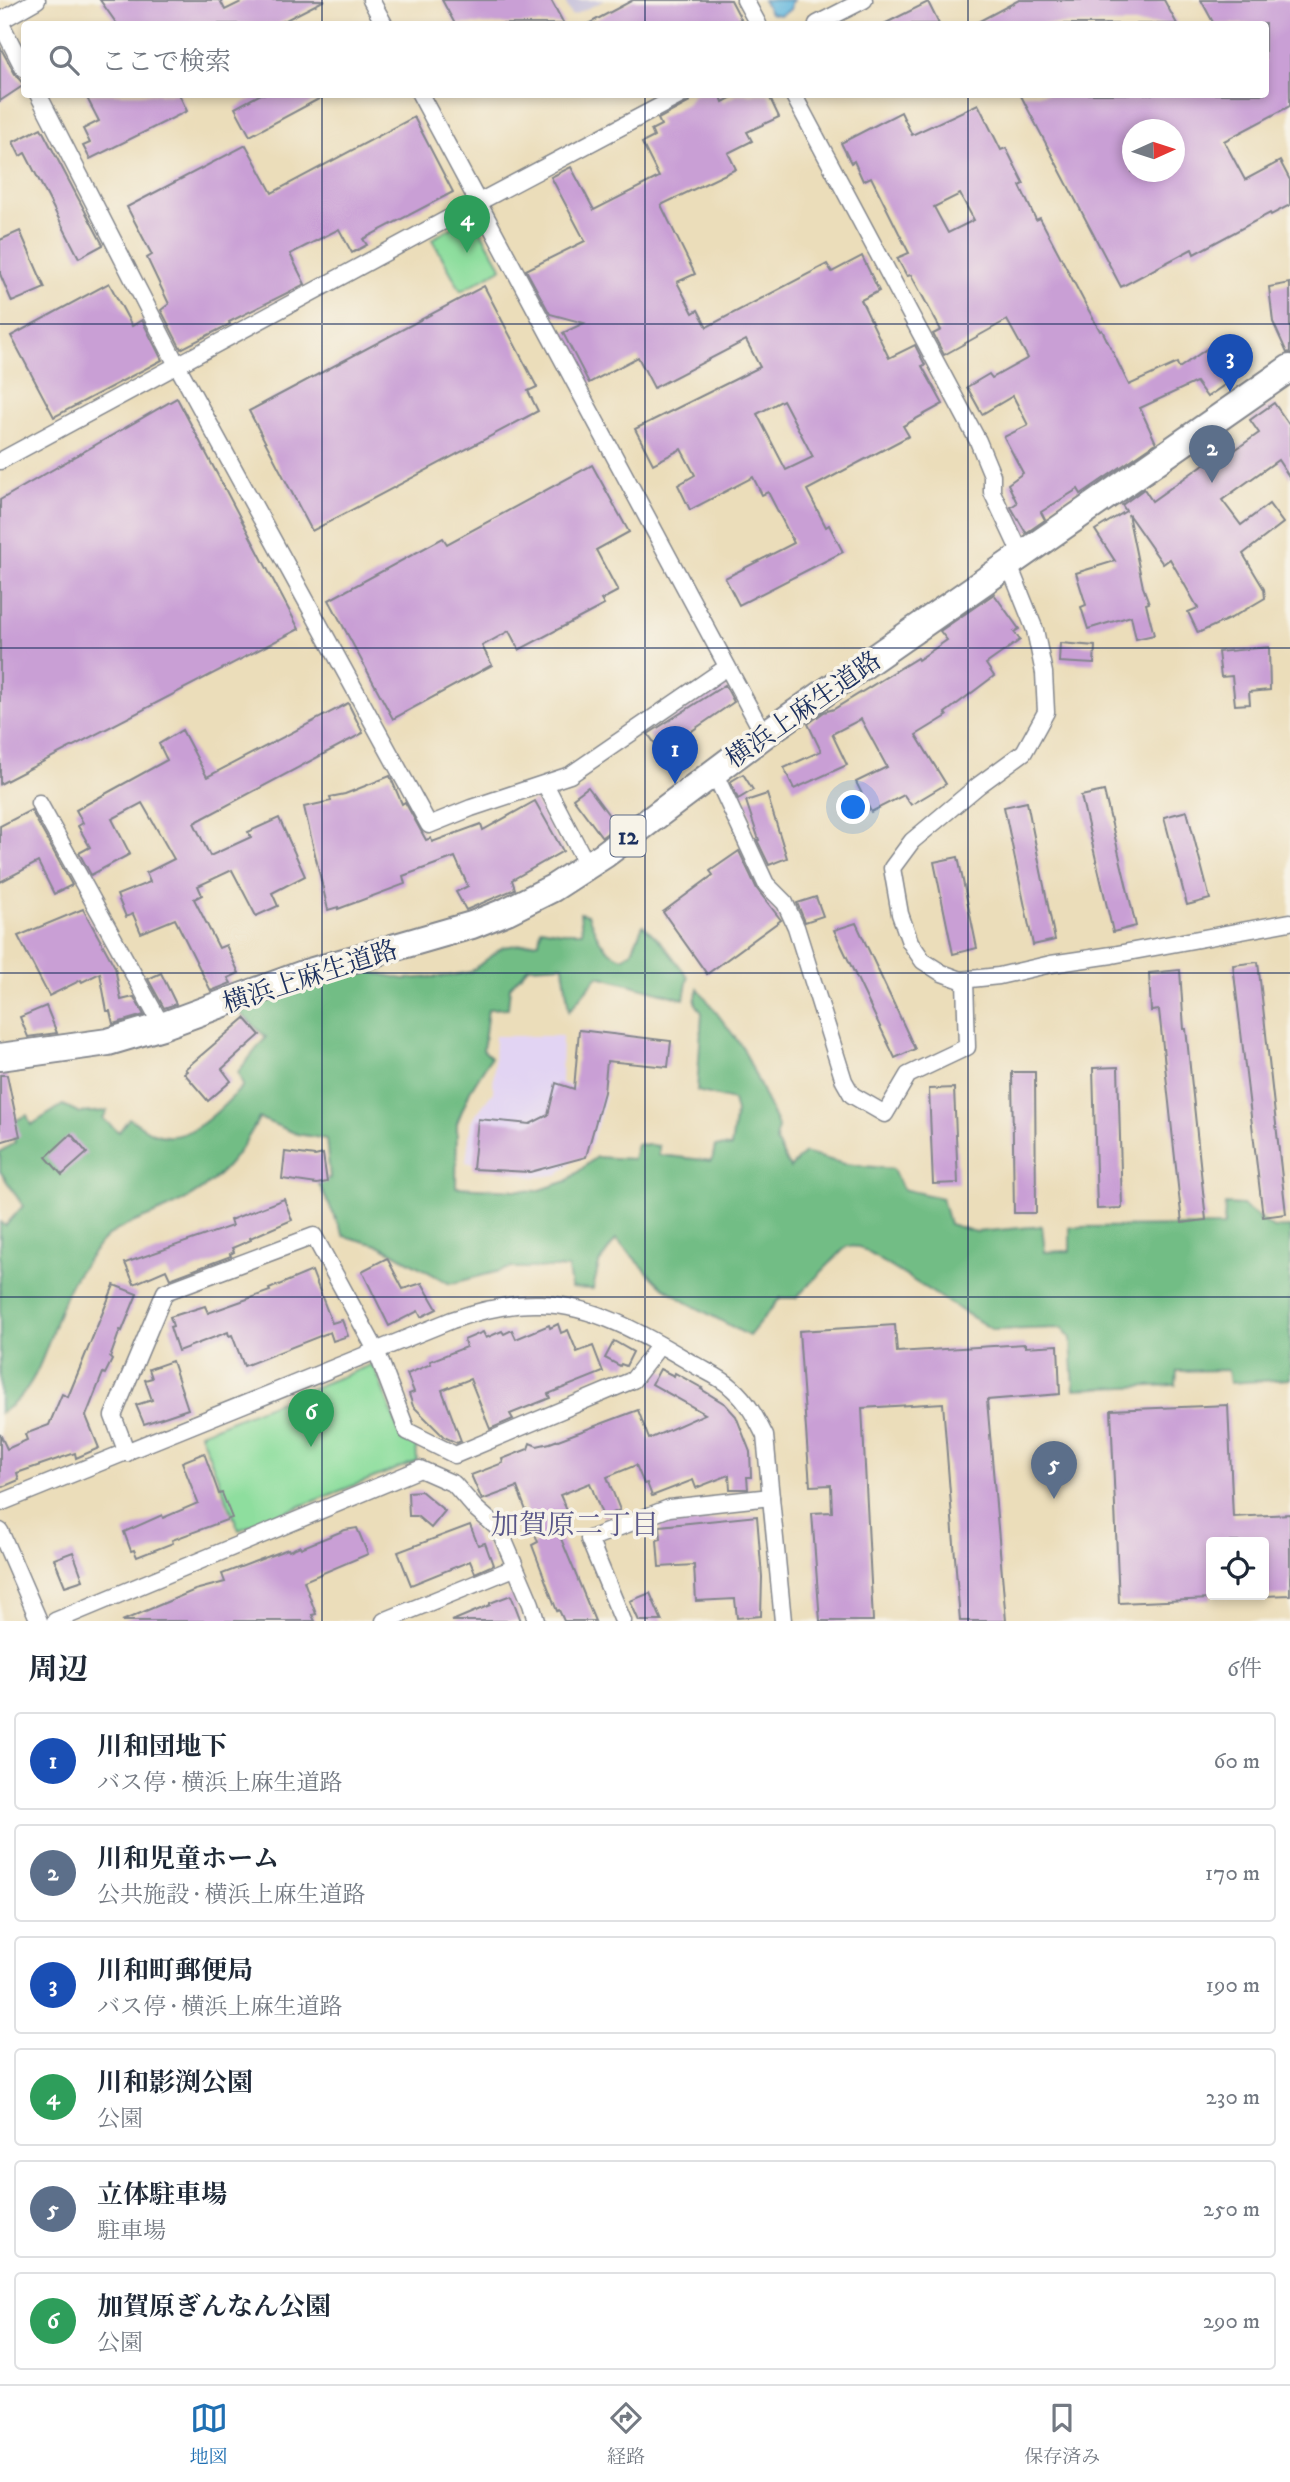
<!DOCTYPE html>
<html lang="ja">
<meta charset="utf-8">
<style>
body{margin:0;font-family:"IM FELL DW Pica","Noto Serif JP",serif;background:#f6f6f7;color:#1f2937}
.controls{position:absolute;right:21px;bottom:21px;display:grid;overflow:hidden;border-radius:7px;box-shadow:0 4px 10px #0003}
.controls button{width:63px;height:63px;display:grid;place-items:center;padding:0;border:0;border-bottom:2px solid #e0e1e3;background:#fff;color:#1f2937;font:35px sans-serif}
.compass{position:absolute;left:1122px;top:119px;width:63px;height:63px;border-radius:50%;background:#fff;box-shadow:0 4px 10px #0003;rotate:87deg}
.you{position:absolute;left:854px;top:808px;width:24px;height:24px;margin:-18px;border:5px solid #fff;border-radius:50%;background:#1a73e8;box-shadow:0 0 0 10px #1a73e833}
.badge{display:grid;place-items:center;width:46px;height:46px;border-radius:50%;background:#1f6fb2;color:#fff;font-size:23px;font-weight:700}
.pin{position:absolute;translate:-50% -58px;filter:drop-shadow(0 2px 4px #0008)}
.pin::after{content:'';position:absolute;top:37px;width:24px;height:21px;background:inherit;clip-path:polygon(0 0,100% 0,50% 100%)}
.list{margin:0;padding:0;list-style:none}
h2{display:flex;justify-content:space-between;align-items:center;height:91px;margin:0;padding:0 28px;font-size:30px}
h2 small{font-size:23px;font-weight:400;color:#747a83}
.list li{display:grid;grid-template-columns:46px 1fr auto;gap:21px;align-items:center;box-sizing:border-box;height:98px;margin:0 14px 14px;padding:0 14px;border:2px solid #e0e1e3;border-radius:7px}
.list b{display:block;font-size:26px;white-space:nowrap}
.list p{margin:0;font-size:23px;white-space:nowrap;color:#747a83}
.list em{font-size:23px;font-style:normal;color:#747a83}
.icon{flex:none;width:38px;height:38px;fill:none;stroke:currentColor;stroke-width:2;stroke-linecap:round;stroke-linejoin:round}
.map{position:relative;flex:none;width:1290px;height:1621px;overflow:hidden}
.search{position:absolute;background:#fff;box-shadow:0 4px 10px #0003;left:21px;right:21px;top:21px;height:77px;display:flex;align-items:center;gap:18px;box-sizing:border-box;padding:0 24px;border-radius:7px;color:#747a83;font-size:26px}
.sheet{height:763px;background:#fff}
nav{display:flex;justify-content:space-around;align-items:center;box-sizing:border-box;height:98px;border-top:2px solid #e0e1e3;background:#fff;font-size:19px;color:#747a83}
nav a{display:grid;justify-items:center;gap:4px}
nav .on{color:#1f6fb2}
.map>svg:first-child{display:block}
.built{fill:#e2d4f3}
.industrial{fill:#c5c0da}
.green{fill:#8ede9e;stroke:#54867e;stroke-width:2}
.forest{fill:#72bd85;stroke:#467672;stroke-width:2}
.water{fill:#61b6dd;stroke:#3e729e;stroke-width:2}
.building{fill:#c99fd5;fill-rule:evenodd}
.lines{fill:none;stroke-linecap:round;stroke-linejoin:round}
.street-casing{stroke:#83868c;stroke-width:19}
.primary-casing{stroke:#83868c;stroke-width:30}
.street{stroke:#fff;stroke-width:16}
.primary{stroke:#fff;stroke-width:26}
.grid{fill:none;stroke:#1b2f5e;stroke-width:2;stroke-opacity:0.55}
.labels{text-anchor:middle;stroke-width:7;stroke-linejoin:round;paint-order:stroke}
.shield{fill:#f7f3e8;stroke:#5d6a87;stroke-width:2}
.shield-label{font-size:24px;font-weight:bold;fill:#1b2f5e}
.street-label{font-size:26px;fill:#1b2f5e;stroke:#f7f3e8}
.neighbourhood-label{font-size:28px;fill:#585688;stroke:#f7f3e8}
</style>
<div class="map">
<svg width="1290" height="1621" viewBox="0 0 1290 1621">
<rect width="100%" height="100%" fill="#f7f3e8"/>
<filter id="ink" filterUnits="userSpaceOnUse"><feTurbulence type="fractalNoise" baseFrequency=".0143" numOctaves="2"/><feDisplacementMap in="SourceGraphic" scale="14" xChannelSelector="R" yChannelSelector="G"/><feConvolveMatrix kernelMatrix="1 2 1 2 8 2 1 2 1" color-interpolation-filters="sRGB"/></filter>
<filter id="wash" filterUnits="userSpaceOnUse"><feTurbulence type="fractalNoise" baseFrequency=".00686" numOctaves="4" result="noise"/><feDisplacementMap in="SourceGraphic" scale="28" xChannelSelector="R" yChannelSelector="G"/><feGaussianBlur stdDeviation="1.57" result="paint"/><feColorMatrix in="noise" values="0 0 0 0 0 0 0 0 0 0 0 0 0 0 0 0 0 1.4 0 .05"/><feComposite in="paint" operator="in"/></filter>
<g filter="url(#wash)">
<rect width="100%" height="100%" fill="#ebddba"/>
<path class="built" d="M495 1036H562L561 1083 606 1096 591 1145 557 1175 533 1177 466 1162 471 1121 493 1092Z"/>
<path class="industrial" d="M564 0H605L572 16Z"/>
<g class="green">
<path d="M472 216 502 268 461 291 432 239Z"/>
<path d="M373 1364 403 1441 416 1443 417 1461 239 1530 200 1433Z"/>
</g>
<path class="forest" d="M580 913 588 915C596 934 602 952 623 958L632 951 643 925 662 943 688 977 684 999 598 976 569 1011 563 965 528 967 510 987 508 1008 488 1009 483 1050 491 1057 470 1091 457 1123 456 1187 537 1191 567 1181 596 1157 633 1159 637 1144 659 1146V1155L712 1161 715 1146 731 1147 736 1112 733 1100 697 1091 702 1013 695 1002 698 988 743 1048 778 1126 776 1142 790 1168 804 1153 845 1164 893 1169 902 1189 942 1198 949 1224 976 1232 1042 1226 1045 1252 1070 1251V1227L1224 1226 1225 1204 1242 1205 1273 1228 1290 1227V1379L1230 1383 1228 1370 1177 1371 1176 1385 1074 1389 1071 1338 1062 1328 993 1330 859 1247 847 1246 796 1298H780L749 1336 686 1302 659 1284 616 1239 599 1264 593 1289 571 1288 568 1268H511L450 1284 381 1246 344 1236 318 1182 330 1178 326 1139 297 1134 259 1118C238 1158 216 1185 175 1205 154 1216 130 1221 111 1234 100 1240 91 1256 83 1266 48 1308 52 1384 0 1413V1222L5 1226 23 1206 0 1171V1152L15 1142 8 1124 27 1115 31 1125 63 1105 80 1113 107 1111 103 1119 119 1132 129 1118C137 1123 145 1129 153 1133 188 1148 222 1107 243 1086L238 1072 266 1037 239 1012 307 981 361 970 404 979 449 976 470 972 503 947 539 942 541 928 562 932H582Z"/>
<path class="water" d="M763 0H794L791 3 790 10 780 15 770 13Z"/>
<g id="blocks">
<g class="building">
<path d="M100 0H220L225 10 245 0H325L278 24H117Z"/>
<path d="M442 0H551L564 24H455Z"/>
<path d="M633 0H731L741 19 731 24H588Z"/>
<path d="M1019 0H1164L1177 24H974Z"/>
<path d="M1201 0H1290V106L1224 141 1245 180 1280 161 1290 180V205L1271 215 1270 213 1194 254 1192 249 1121 287 1020 94H1265V24H1214ZM1132 130H1174V172H1132Z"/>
<path d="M928 2 939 24H884Z"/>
<path d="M0 47 15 74 24 85 0 101Z"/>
<path d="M85 94H179L187 111 90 159 83 146 90 143 83 129 99 121Z"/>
<path d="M261 94H328L250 136 235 108Z"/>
<path d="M693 94H720L723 102 738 94H768L779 117 747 132 752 141 728 153 736 169 661 205 695 274 677 282 693 313 698 310 707 327 827 264 832 272 862 256 879 291 861 300 889 358 915 345 925 365 922 366 943 404 903 426 909 436 807 490 826 527 829 525 843 552 739 605 725 578 794 543 768 492 762 495 753 477 690 510 678 485 695 475 681 449 653 464 635 429 760 367 746 340 654 388 638 357 589 383 563 333 584 323 550 314 526 270 585 241 551 177 571 167 594 210 659 177 642 143 654 137 651 130 661 125 658 119 688 103ZM783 400 813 457 786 470 757 414Z"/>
<path d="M978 104 1001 150 1006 148 1024 184 1020 186 1036 220 1040 218 1088 309 1100 331 1102 330 1129 385 1177 363 1179 368 1224 337 1246 370 1207 397 1196 382 1140 408 1156 443 1081 494 1078 489 1041 512 1045 520 1026 533 1011 507 1017 503 1008 484 1023 473 1004 437 1028 425 1013 396 982 414 967 387 989 374 992 378 1028 358 1007 320 944 355 933 334 941 330 911 275 907 276 897 258 909 253 871 177 863 181 854 161 851 163 841 143 901 112 912 135ZM960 194 974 220 948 233 934 207Z"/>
<path d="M414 117 453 192 363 239 367 245 352 253 339 229 290 254 305 284 229 322 230 324 181 349 161 310 169 304 147 258 152 255 127 207 246 145 272 193Z"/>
<path d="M41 128 103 245 79 258 25 153 20 156 13 142Z"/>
<path d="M20 231 45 288 12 302 0 274V240Z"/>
<path d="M109 283 132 326 142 320 162 360 54 417 11 336Z"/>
<path d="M1290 283V352L1287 353 1273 322 1269 287Z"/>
<path d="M484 286 537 387 528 391 538 411 312 531 249 411Z"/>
<path d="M177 398 299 629 0 784V500Z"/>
<path d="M1274 403 1290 426V478L1278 460 1222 500 1241 525 1269 504 1283 523 1243 554 1264 589 1265 598 1231 618 1198 633 1188 612 1198 608 1170 559 1163 564 1128 514 1143 587 1149 603 1146 604 1154 635 1136 639 1131 616 1088 629 1081 607 1086 605 1076 573 1115 561 1095 530 1126 511 1122 505 1144 489 1152 501 1228 447 1232 452 1259 433 1250 420Z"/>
<path d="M592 465 629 532 596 550 618 591 601 600 604 605 519 650 509 631 482 646 492 665 393 719 329 600 443 538 447 544Z"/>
<path d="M994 594 1019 629 1014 632 1020 640 986 664 994 676 945 713 947 716 916 735 946 784 911 805 904 795 871 812 856 782 887 767 861 719 832 734 847 765 794 789 784 768 821 751 808 724 824 712 834 709 917 658 918 660 947 640 940 631Z"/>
<path d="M1060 643 1095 646 1094 664 1059 662Z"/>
<path d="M1269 647 1270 690 1249 692 1250 704 1235 705 1232 676 1221 677 1218 652Z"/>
<path d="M725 685 734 702 661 752 648 734Z"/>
<path d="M348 703 363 733 194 823 210 856 251 837 248 832 279 818 305 876 272 893 278 906 256 916 232 870 198 886 202 895 194 899 219 948 226 945 239 973 228 978 231 983 211 991 175 919 141 933 133 914 126 917 117 895 150 882 146 873 174 859 142 803 112 819 130 854 91 875 79 853 90 847 78 826 83 823 76 810 167 760 159 744 182 730 207 777Z"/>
<path d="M743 774 753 790 738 799 730 782Z"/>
<path d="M390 776 402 804 405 802 426 840 431 838 432 842 481 824 483 830 535 801 563 851 512 880 515 889 466 910 456 892 468 886 455 857 403 876 405 884 338 909V907L328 910 304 807 331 801 330 797 345 794Z"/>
<path d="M588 787 617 826 602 837 573 798Z"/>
<path d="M1104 791 1136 926 1113 932 1081 796Z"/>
<path d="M767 794 787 858 769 865 757 840H759L746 801Z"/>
<path d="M1027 802 1055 940 1033 945 1004 807Z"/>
<path d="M31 810 72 885 54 894 38 862 0 882V826Z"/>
<path d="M1187 811 1210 899 1187 905 1164 817Z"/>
<path d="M739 851 757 889 781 920 707 974 663 912 713 875 710 871Z"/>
<path d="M958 857 977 948 953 954 934 862Z"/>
<path d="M816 897 823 916 805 922 797 903Z"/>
<path d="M83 909 115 967 121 1000 134 997 144 1015 113 1024 110 1011H107L100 973 82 982 81 980 49 996 18 936Z"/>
<path d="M856 923 915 1049 895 1058 834 930Z"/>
<path d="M1258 962 1286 1214 1263 1217 1233 965Z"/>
<path d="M1180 970 1184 1029H1186L1206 1220 1182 1223 1159 1010 1151 1011 1149 973Z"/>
<path d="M161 973 176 1004 164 1008 148 979Z"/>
<path d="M46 1006 57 1033 28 1037 20 1017Z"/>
<path d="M245 1018 260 1035 222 1069 231 1081 208 1101 184 1073 187 1071 185 1069Z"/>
<path d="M579 1030 671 1041 668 1067 607 1061 604 1092 586 1157 530 1172 473 1169 478 1119 530 1124 548 1115 556 1083 574 1089Z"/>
<path d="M1118 1067 1122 1208 1097 1209 1093 1068Z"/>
<path d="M1012 1072H1035L1036 1213H1014Z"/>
<path d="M0 1075H7L20 1136 0 1142Z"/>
<path d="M954 1088 958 1183 933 1184 929 1089Z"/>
<path d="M71 1134 87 1153 62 1175 46 1157Z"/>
<path d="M285 1152 315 1156 323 1154 327 1182 317 1184 282 1179Z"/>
<path d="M284 1199 292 1220 250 1238 251 1240 232 1248 234 1252 230 1254 231 1256 170 1279 166 1270 134 1284 125 1263 232 1226 230 1220Z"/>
<path d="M387 1258 403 1289 422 1283 437 1309 421 1317 418 1311 389 1326 362 1271Z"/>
<path d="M312 1271 332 1323 342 1320 348 1336 333 1341 330 1332 244 1366 232 1335 229 1336 228 1332 178 1351 170 1327 173 1326 170 1317 205 1306 208 1313 270 1291 269 1289Z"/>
<path d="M114 1285 137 1294 122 1331 120 1330 110 1358 112 1360 105 1374 103 1373 86 1416 99 1448 76 1458 75 1453 17 1473 19 1480 0 1488V1434L7 1449 27 1440 25 1434 49 1425 62 1394 68 1397Z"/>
<path d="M558 1324 561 1333 568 1330 577 1352 593 1346 603 1372 548 1394 550 1398 510 1414 513 1419 490 1429 470 1379 442 1390 461 1441 457 1443 444 1437 413 1406 409 1394 414 1392 407 1374 431 1364 430 1361 466 1347 464 1340 483 1332 486 1338 502 1331 504 1334 512 1330 516 1339 549 1325 550 1328Z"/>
<path d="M895 1325 897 1352 1025 1344V1347L1058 1345 1060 1394 987 1400 1006 1621H960L943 1403 862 1408 873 1621H820L812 1513 832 1512 831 1485 810 1486 799 1331Z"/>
<path d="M614 1341 633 1352 626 1366 621 1364 620 1366 605 1358Z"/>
<path d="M172 1361 188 1409 144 1424 136 1405 152 1400 145 1380 152 1378 149 1369Z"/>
<path d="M660 1369 674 1376 675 1373 702 1388 701 1389 725 1404 736 1416 750 1452 751 1477H747L748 1489H730L729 1475 696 1488 693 1480 652 1496 647 1483 644 1484 636 1465 607 1477 620 1510 603 1517 590 1483 560 1495 569 1515 562 1518 565 1525 557 1529 595 1621H564L559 1610 557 1611 532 1545 538 1542 517 1487 482 1500 471 1475 503 1463 502 1459 528 1449 530 1443 537 1446 550 1443 638 1410 649 1439 705 1414 652 1384Z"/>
<path d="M1228 1405 1233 1517 1290 1514V1595L1264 1596V1542H1211V1599L1119 1603 1111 1410Z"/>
<path d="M204 1453 219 1494 222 1493 232 1518 172 1540 173 1543 137 1557 134 1550 131 1551 124 1532 162 1515 163 1518 198 1503 182 1462Z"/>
<path d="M421 1491 445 1511 431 1528 417 1516H409L408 1492Z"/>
<path d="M757 1516 762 1577 761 1616 737 1618 735 1599 696 1601 694 1565 659 1567 657 1540 661 1539 660 1526Z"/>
<path d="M470 1525 478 1545 485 1543 493 1565 475 1573 470 1561 411 1585 398 1552Z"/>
<path d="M357 1528 368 1554 304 1581 316 1614 312 1615 315 1621H122L195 1590 225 1582 222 1574 288 1549 289 1551 300 1546 301 1548 345 1530Z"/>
<path d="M73 1552 83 1580 65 1586 54 1559Z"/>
<path d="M650 1593 662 1621H639L630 1601Z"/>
<path d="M511 1595 521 1621H452L490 1605V1603Z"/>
</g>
</g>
</g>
<g filter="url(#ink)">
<use href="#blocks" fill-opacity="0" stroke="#83868c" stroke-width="2"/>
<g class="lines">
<g class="street-casing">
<g id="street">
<path d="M371 0 384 24"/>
<path d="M745 0 758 24"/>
<path d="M0 21 37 0"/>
<path d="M0 22 24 69"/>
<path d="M817 24 864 0"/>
<path d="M38 94 177 365 429 825 471 808 570 775 727 667"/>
<path d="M420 94 764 735"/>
<path d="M793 94 978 441 992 475V492L1022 556"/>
<path d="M0 461 477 203 683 94"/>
<path d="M1009 565 1035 630 1044 673 1046 712 1024 752 979 785 912 841 892 868 900 914 910 942 923 961 942 973 961 980 999 976 1051 964 1112 955 1290 922"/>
<path d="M714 772 766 884 785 903 796 927 844 1081 852 1095 885 1114 908 1075 967 1047 965 980"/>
<path d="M545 784 587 865"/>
<path d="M39 803 162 1026"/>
<path d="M127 1453 113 1416 165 1292 314 1236 376 1350 407 1431 455 1455 633 1380 660 1345"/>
<path d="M0 1503 452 1320C481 1310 510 1303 541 1304 597 1305 649 1338 695 1365 707 1372 722 1378 732 1388 748 1402 756 1418 765 1436L783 1621"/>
<path d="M0 1531 39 1621"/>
<path d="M55 1621 420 1469 454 1484 475 1508 499 1529 531 1604 536 1621"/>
<path d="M384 1621 514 1568"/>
<path d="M623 1621 589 1539 669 1508 771 1497"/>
</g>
</g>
<g class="primary-casing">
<path id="primary" d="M0 1057 108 1042 162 1026 306 973 472 925 507 911 553 888 604 855 764 735 1290 368"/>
</g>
<use href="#street" class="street"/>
<use href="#primary" class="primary"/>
</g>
</g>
<path class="grid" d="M322 0V24M645 0V24M968 0V24M322 94V1621M645 94V1621M968 94V1621M0 324H1290M0 648H1290M0 973H1290M0 1297H1290"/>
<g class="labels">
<rect class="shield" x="610.5" y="815.5" width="35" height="41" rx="5"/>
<g class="shield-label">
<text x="628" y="844">12</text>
</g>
<g class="street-label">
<text transform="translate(803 709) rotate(-35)" y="9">横浜上麻生道路</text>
<text transform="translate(310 976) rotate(-18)" y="9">横浜上麻生道路</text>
</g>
<g class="neighbourhood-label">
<text x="575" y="1534">加賀原二丁目</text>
</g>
</g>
</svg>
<div class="controls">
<button><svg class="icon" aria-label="locate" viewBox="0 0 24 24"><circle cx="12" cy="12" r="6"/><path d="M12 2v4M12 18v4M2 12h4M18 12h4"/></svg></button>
</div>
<svg class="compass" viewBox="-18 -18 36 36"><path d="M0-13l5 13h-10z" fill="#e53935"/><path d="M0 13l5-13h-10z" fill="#747a83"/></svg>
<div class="you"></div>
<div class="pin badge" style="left:675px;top:784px;background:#1a4fb4">1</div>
<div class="pin badge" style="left:1212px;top:483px;background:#5c6f8a">2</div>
<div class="pin badge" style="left:1230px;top:392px;background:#1a4fb4">3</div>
<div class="pin badge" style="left:467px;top:253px;background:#2e9e5b">4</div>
<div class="pin badge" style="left:1054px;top:1499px;background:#5c6f8a">5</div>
<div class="pin badge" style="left:311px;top:1447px;background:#2e9e5b">6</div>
<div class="search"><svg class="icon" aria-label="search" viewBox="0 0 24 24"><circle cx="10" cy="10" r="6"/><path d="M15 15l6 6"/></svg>ここで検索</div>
</div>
<section class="sheet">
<h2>周辺<small>6件</small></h2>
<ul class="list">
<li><span class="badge" style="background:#1a4fb4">1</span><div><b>川和団地下</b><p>バス停 · 横浜上麻生道路</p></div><em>60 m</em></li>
<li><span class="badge" style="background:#5c6f8a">2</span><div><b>川和児童ホーム</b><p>公共施設 · 横浜上麻生道路</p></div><em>170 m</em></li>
<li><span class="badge" style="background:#1a4fb4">3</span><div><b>川和町郵便局</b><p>バス停 · 横浜上麻生道路</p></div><em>190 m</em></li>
<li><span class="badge" style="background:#2e9e5b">4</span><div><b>川和影渕公園</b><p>公園</p></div><em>230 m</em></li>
<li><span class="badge" style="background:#5c6f8a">5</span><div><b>立体駐車場</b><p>駐車場</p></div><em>250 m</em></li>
<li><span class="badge" style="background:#2e9e5b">6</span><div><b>加賀原ぎんなん公園</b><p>公園</p></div><em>290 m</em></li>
</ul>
</section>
<nav>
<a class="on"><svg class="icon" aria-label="map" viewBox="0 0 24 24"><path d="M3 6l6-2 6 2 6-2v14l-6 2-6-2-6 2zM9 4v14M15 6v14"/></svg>地図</a>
<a><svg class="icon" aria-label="directions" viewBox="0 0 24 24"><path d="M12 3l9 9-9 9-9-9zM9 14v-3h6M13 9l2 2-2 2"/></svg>経路</a>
<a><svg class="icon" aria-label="saved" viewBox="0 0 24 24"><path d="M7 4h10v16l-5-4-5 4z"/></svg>保存済み</a>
</nav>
